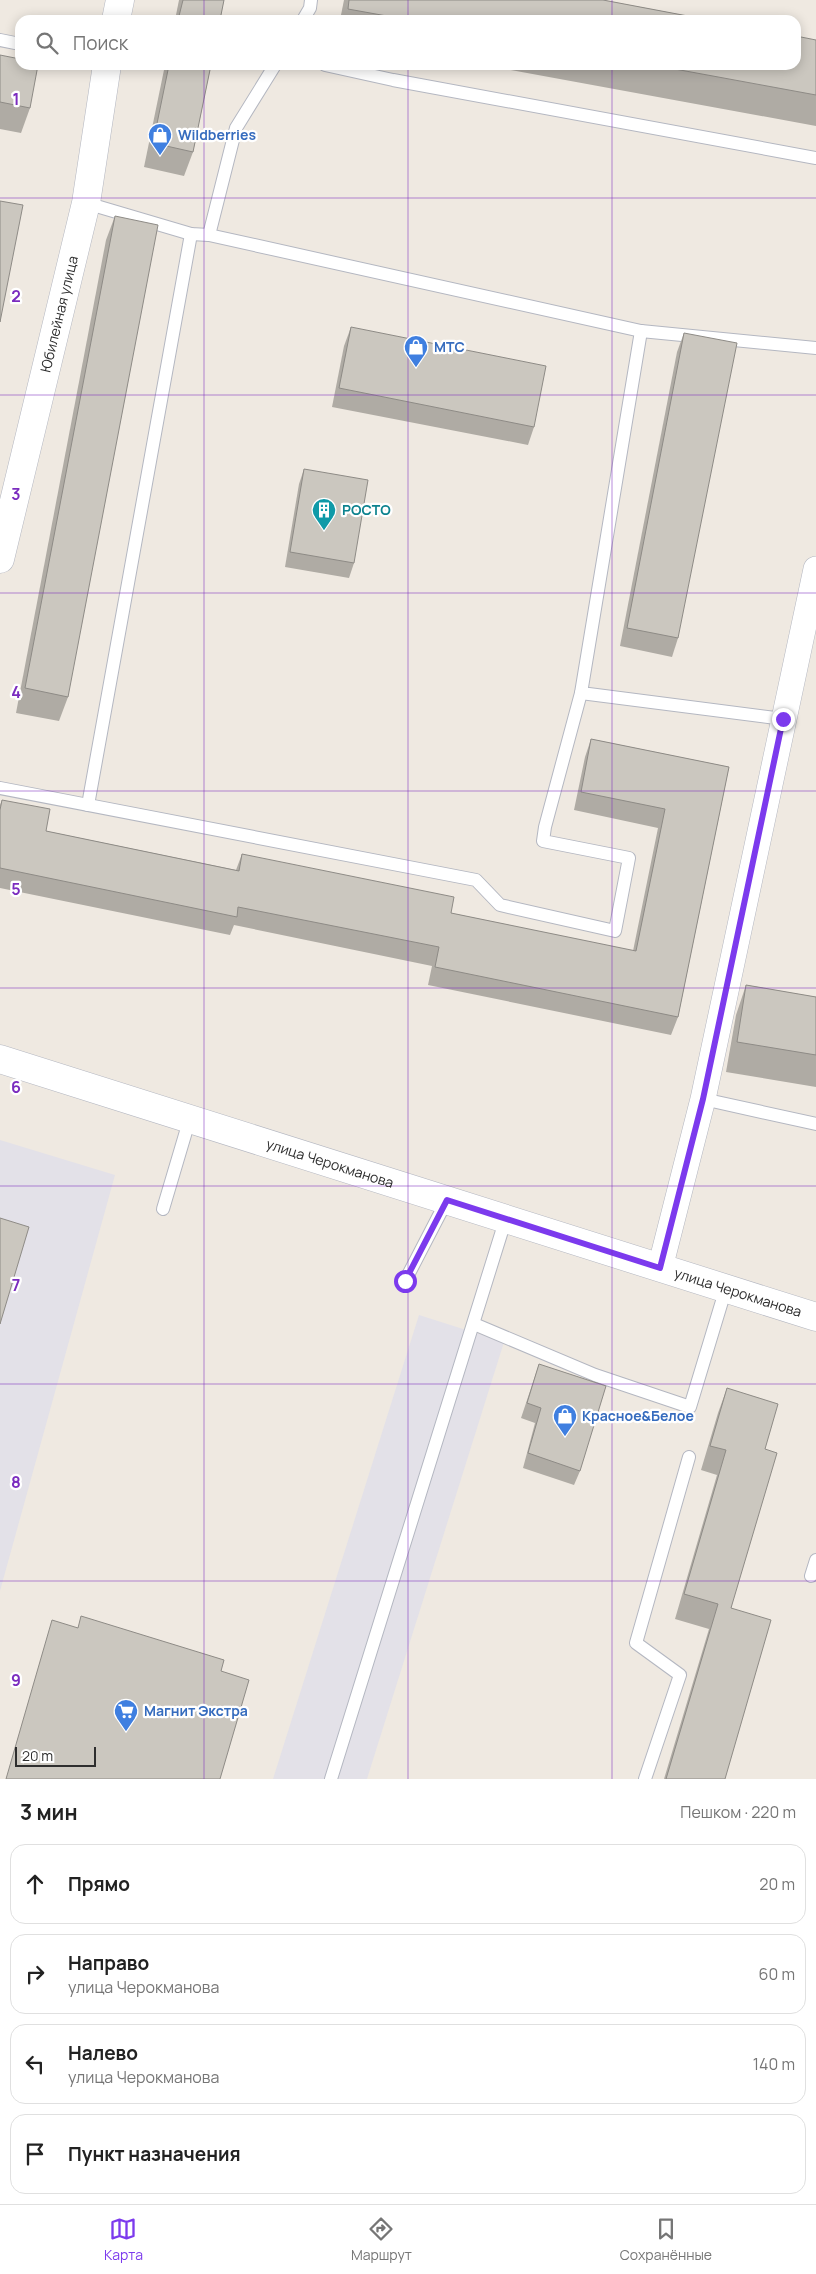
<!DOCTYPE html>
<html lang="ru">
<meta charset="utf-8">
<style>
body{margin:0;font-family:Manrope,sans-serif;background:#f6f6f6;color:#222}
.scale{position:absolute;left:15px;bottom:12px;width:81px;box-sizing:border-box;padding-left:5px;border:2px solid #2e2e2e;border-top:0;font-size:14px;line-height:18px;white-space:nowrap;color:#2e2e2e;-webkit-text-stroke:4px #fff;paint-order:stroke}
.stop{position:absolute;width:15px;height:15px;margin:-11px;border:4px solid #7c3aed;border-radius:50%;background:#fff}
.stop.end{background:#7c3aed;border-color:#fff;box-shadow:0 1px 5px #0008}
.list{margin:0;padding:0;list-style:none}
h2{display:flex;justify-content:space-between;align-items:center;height:65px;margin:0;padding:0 20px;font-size:21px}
h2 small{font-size:16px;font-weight:400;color:#767676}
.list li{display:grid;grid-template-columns:32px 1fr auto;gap:15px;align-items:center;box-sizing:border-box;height:80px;margin:0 10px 10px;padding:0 10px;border:1px solid #e0e0e0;border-radius:15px}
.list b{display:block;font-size:19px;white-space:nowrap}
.list p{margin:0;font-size:16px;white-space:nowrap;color:#767676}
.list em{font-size:16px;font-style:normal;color:#767676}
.icon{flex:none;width:28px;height:28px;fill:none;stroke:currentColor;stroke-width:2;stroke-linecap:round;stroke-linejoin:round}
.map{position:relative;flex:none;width:816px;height:1779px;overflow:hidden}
.search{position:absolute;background:#fff;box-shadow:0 2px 12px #0003;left:15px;right:15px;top:15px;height:55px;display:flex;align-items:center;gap:12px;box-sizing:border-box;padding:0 18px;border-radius:15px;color:#767676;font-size:19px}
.sheet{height:425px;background:#fff}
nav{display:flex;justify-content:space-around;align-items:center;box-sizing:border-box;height:70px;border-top:1px solid #e0e0e0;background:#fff;font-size:14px;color:#767676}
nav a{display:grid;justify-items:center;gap:2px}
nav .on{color:#7c3aed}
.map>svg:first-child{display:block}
.industrial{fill:#e3e1e8}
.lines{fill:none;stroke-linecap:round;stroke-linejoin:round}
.lane-casing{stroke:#b4b7c1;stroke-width:14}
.street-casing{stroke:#b4b7c1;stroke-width:26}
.secondary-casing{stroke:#b4b7c1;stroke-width:29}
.lane{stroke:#fff;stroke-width:12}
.street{stroke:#fff;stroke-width:25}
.secondary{stroke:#fff;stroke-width:28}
.wall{fill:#afaba4}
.building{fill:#cbc7bf;stroke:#8e8b86}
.route{stroke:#7c3aed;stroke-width:6}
.grid{fill:none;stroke:#7b2cbf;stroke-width:1;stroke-opacity:0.55}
.labels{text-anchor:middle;stroke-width:4.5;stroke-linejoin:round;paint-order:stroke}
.shop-label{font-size:14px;font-weight:bold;fill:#366cbe;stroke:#fff;text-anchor:start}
.street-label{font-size:14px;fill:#2e2e2e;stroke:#fff}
.culture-label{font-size:14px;font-weight:bold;fill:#0d838f;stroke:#fff;text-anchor:start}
.grid-label{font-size:16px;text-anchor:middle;font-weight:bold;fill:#7b2cbf;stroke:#fff;stroke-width:4.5;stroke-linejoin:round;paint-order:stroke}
</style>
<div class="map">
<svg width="816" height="1779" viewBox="0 0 816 1779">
<rect width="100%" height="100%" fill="#efe9e1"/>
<g class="industrial">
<path d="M0 1140 115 1175 0 1591Z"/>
<path d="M419 1315 504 1342 367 1779H273Z"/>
</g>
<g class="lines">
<g class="lane-casing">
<g id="lane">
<path d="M303 20 310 8 311 0"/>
<path d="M0 40 20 44"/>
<path d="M325 65 393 80 816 158"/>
<path d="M86 203 191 234 209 235 641 331 816 348"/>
<path d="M209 235 236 128 275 65"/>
<path d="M641 331 581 693 783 719"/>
<path d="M0 788 476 880 500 905 615 931 629 858 543 841 545 827 581 693"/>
<path d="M88 805 191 234"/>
<path d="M703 1099 816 1124"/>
<path d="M163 1209 190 1118"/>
<path d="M405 1281 447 1200"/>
<path d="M474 1324 595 1375 690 1407 726 1288"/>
<path d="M811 1576 816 1560"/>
<path d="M331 1779 506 1218"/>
<path d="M645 1779 680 1675 636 1643 689 1457"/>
</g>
</g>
<g class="street-casing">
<path id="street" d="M660 1268 703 1099 816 569"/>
</g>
<g class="secondary-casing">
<g id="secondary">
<path d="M116 20 120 0"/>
<path id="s1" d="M0 559 86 203 107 65"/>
<path id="s2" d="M0 1059 816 1317"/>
</g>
</g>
<use href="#lane" class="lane"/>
<use href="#street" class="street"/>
<use href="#secondary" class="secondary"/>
</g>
<g class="wall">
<path d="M179 0H224L220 20H175Z"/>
<path d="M344 0H603L709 20H340Z"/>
<path d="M816 40V126L483 65H796Z"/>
<path d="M0 55 30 108 21 133 0 129Z"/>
<path d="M165 65H211L193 152 184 176 144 167Z"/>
<path d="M115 216 68 697 59 721 16 713 106 240Z"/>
<path d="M351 327 534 427 528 445 332 407 344 346Z"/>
<path d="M684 333 678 638 672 657 620 646 677 352Z"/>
<path d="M304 469 354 563 349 578 285 567 299 484Z"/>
<path d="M591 739 729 767 678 1017 671 1035 428 985 432 966 234 925 230 935 0 888V805L2 800 46 831 236 870 242 854 451 913 633 951 658 828 574 810 585 757Z"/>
<path d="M746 985 816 997V1087L726 1072 736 1015Z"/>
<path d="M539 1364 580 1471 574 1485 523 1468 535 1423 521 1418Z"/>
<path d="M727 1388 765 1449 731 1608 725 1779H664L709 1629 675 1619 717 1475 701 1470 718 1413Z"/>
</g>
<g class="building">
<path d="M183 0H224L220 20H178Z"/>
<path d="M349 0H603L709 20H409L348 9Z"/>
<path d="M796 36 816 40V95L653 65H796Z"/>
<path d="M0 55 20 59V65H38L30 108 0 102Z"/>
<path d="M169 65H211L193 152 153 143Z"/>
<path d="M0 201 23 205 0 322Z"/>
<path d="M115 216 158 225 68 697 25 688Z"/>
<path d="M351 327 546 366 534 427 339 388Z"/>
<path d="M684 333 737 343 678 638 627 628Z"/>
<path d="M304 469 368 480 354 563 290 552Z"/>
<path d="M591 739 729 767 678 1017 435 967 439 947 238 907 237 917 0 868V810L2 800 50 809 46 831 239 871 242 854 454 897 451 913 636 951 665 809 581 792Z"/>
<path d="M746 985 816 997V1055L737 1042Z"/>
<path d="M0 1218 29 1227 0 1324Z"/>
<path d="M539 1364 606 1386 580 1471 528 1453 541 1408 527 1403Z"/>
<path d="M727 1388 778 1404 765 1449 777 1453 731 1608 771 1620 725 1779H666L718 1604 684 1594 726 1450 710 1446Z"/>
<path d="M81 1616 224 1660 221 1671 249 1680 220 1779H6L52 1620 78 1628Z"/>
</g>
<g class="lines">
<path class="route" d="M405 1281 447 1200 660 1268 703 1099 783 719"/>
</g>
<path class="grid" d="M204 0V20M408 0V20M612 0V20M204 65V1779M408 65V1779M612 65V1779M0 198H816M0 395H816M0 593H816M0 791H816M0 988H816M0 1186H816M0 1384H816M0 1581H816"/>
<defs>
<g id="shop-pin" transform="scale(1.25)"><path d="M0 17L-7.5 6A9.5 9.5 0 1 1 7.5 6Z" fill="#3f7fe0" stroke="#fff"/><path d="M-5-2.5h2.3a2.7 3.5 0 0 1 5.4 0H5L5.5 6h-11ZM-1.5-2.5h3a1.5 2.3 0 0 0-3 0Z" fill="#fff"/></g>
<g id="building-pin" transform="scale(1.25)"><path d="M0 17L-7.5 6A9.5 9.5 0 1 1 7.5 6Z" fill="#0f9aa8" stroke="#fff"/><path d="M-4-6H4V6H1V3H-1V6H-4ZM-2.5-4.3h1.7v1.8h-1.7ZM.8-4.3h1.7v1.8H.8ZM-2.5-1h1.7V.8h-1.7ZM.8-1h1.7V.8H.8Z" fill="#fff"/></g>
<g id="supermarket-pin" transform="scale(1.25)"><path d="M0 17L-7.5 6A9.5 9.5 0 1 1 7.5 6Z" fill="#3f7fe0" stroke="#fff"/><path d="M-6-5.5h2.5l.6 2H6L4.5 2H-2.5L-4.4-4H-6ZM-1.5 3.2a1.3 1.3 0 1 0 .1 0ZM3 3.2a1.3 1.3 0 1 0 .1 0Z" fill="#fff"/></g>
</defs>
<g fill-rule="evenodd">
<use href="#shop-pin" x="160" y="135"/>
<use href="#shop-pin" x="416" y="347"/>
<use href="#building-pin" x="324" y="510"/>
<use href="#shop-pin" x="565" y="1416"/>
<use href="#supermarket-pin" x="126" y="1711"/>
</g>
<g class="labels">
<g class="shop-label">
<text x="178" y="140">Wildberries</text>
<text x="434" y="352">МТС</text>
<text x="582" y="1421">Красное&amp;Белое</text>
<text x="144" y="1716">Магнит Экстра</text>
</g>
<g class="street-label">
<text dy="5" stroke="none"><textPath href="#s1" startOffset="252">Юбилейная улица</textPath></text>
<text dy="5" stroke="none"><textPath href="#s2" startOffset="346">улица Черокманова</textPath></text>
<text dy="5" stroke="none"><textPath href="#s2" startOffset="774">улица Черокманова</textPath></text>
</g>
<g class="culture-label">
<text x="342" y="515">РОСТО</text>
</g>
</g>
<g class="grid-label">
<text x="16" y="105">1</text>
<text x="16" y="302">2</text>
<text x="16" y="500">3</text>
<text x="16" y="698">4</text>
<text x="16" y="895">5</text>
<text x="16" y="1093">6</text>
<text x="16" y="1291">7</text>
<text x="16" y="1488">8</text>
<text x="16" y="1686">9</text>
</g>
</svg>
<div class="scale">20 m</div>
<div class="stop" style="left:405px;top:1281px"></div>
<div class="stop end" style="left:783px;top:719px"></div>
<div class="search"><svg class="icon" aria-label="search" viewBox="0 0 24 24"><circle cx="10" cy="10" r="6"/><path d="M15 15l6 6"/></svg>Поиск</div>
</div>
<section class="sheet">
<h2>3 мин<small>Пешком · 220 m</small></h2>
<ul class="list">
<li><svg class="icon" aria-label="ahead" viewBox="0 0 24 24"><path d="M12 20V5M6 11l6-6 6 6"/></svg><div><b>Прямо</b></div><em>20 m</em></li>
<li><svg class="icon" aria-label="right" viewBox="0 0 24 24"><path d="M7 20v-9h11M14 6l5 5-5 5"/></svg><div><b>Направо</b><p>улица Черокманова</p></div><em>60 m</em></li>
<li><svg class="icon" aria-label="left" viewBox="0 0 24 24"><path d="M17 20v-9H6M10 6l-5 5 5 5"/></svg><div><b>Налево</b><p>улица Черокманова</p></div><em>140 m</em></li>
<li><svg class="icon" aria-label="arrive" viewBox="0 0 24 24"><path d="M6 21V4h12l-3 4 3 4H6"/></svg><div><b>Пункт назначения</b></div></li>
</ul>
</section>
<nav>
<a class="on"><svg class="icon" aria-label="map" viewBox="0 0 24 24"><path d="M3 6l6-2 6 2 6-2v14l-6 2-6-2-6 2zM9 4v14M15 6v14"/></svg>Карта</a>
<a><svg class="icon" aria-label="directions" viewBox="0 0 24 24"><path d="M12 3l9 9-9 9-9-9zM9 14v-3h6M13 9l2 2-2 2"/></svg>Маршрут</a>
<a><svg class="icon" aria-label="saved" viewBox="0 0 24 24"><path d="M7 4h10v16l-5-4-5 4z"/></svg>Сохранённые</a>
</nav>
